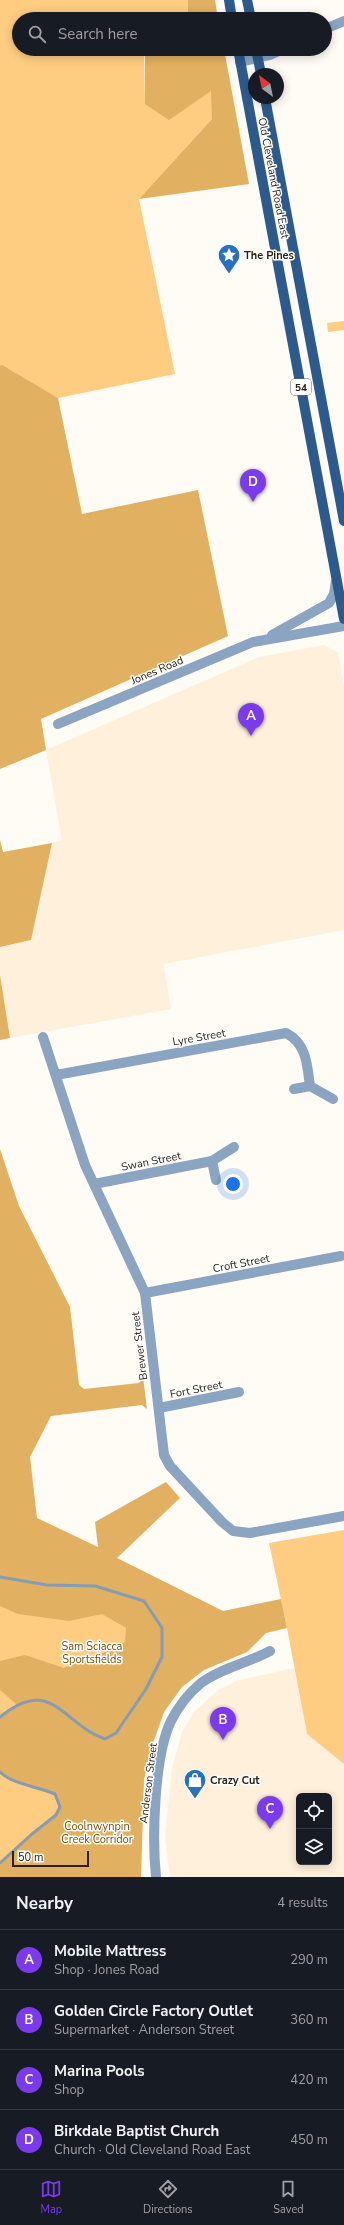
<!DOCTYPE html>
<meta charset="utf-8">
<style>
body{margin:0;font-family:"Nunito Sans",sans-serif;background:#242831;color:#f1f3f6}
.controls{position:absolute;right:12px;bottom:12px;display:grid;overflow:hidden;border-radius:6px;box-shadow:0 2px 10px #0003}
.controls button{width:36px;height:36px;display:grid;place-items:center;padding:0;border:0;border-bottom:1px solid #363941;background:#171b24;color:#f1f3f6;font:20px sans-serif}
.compass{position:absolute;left:248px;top:68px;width:36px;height:36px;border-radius:50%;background:#171b24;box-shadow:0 2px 10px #0003;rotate:327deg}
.scale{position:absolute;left:12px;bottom:10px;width:77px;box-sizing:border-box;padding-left:4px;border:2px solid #282116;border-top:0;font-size:11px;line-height:14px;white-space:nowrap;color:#282116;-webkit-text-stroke:3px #fff;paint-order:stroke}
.you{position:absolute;left:233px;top:1184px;width:14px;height:14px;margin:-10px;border:3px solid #fff;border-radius:50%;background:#1a73e8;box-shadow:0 0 0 6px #1a73e833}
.badge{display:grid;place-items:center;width:26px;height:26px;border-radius:50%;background:#7c3aed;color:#fff;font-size:13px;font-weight:700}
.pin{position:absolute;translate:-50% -33px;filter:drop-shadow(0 1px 2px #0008)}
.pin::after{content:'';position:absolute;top:21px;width:14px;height:12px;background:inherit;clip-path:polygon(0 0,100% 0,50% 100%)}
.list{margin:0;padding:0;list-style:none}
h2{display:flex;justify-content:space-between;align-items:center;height:52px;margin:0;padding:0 16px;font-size:17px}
h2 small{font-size:13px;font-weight:400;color:#9ea1a6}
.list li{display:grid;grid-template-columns:26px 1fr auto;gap:12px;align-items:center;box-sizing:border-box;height:60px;padding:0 16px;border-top:1px solid #363941}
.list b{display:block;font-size:15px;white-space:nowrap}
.list p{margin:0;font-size:13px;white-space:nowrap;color:#9ea1a6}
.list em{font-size:13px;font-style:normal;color:#9ea1a6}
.icon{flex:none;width:22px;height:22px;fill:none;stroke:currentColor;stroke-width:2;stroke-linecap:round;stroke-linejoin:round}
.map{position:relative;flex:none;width:344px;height:1877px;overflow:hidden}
.search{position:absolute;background:#171b24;box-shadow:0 2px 10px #0003;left:12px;right:12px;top:12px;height:44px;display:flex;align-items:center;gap:10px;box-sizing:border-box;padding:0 14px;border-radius:22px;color:#9ea1a6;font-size:15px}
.sheet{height:292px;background:#171b24}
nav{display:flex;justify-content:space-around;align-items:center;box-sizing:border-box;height:56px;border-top:1px solid #363941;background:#171b24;font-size:11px;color:#9ea1a6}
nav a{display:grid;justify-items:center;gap:2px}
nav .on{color:#7c3aed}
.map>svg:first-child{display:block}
.built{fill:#fff0db;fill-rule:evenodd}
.green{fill:#fecd81}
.forest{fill:#e1b060}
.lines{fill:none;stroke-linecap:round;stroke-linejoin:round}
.stream{stroke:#859cb4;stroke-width:3}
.minor{stroke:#8ba4c1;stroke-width:10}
.primary{stroke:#2d5a8d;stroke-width:10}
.labels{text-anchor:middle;stroke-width:3;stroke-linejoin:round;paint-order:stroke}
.shield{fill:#fff;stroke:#68645c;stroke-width:1}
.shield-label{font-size:10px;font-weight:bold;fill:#282116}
.street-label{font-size:11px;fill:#282116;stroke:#fff}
.poi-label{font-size:11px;font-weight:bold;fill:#282116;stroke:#fff;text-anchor:start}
.park-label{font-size:11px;fill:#715013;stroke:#fff}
</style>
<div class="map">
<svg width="344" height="1877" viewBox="0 0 344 1877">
<rect width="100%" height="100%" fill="#fffbf5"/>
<g class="built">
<path d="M324 645 338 652 344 686V930L163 964 171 1009 10 1038 0 975V947L31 940 52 843 62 840 46 750 259 657Z"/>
<path d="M294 1668 307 1734 344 1764V1877H170L165 1838 172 1768 182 1732 194 1712 218 1690 236 1681ZM299 1796H329V1862H299Z"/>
</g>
<g class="green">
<path d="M0 0H188V19H19V49H144L145 104 212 91V119L139 199 175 374 58 398 0 366Z"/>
<path d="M344 321V330L328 332 327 323Z"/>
<path d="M344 1530V1764L307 1734 287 1628 269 1543Z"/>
<path d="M0 1577 162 1628 16 1704 0 1717Z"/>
<path d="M0 1772C12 1784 38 1787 55 1794L60 1807 56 1815 32 1834 0 1863Z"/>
</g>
<g class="forest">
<path d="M188 0H215L218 19H188Z"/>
<path d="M145 49H224L249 184 139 199 212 119 211 91 169 120 145 104Z"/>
<path d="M2 365 58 398 82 514 198 490 228 636 41 719 46 750 0 769V366Z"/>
<path d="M0 840 3 852 52 843 31 940 0 947Z"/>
<path d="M0 975 10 1038 0 1040Z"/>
<path d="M0 1149 19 1206 70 1307 79 1385 84 1389 139 1383 143 1377 147 1409 142 1405 51 1416 30 1457 37 1518 98 1547 95 1522 166 1482 180 1498 117 1558 223 1611 281 1599 287 1628 266 1633 247 1652 204 1670 182 1687 164 1712 151 1749 144 1780 141 1877H0V1863L32 1834 56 1815 60 1807 55 1794C38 1787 12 1784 0 1772V1717L16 1704 0 1690V1661L25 1655 64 1668 99 1655 125 1642 126 1628 102 1614 69 1621 18 1614 0 1606Z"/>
</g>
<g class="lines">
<g class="stream">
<path d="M0 1577 47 1585 95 1586 144 1601 162 1628V1657L146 1689 116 1733 105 1739C61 1723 52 1675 0 1717"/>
<path d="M0 1772C12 1784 38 1787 55 1794L60 1807 56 1815 32 1834 0 1863"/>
</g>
<g class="minor">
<path d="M325 29 344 21"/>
<path d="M240 62 270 55 283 49"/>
<path d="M272 635 329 603 334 594 336 581"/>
<path d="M58 724 253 642 344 626"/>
<path d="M43 1037 85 1165 145 1293 164 1455 170 1466 222 1522 233 1531 250 1533 344 1516"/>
<path d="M56 1075 286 1033C307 1044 307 1065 310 1086"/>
<path d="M294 1089 310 1086 333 1099"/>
<path d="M216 1180 212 1161 234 1147"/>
<path d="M94 1184 212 1161"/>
<path d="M145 1293 341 1256"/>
<path d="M159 1408 239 1392"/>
<path d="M156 1877C152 1838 154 1756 171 1721 178 1707 189 1693 201 1683 221 1668 248 1663 270 1651"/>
</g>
<g class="primary">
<path d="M229 0 232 19"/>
<path d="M247 0 251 19"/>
<path d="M238 49 344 619"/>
<path d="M256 49 261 74"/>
<path d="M265 98 344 521"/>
</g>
</g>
<defs>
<g id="sight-pin" transform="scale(1.15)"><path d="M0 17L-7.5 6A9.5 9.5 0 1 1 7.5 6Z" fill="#2672c2" stroke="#fff"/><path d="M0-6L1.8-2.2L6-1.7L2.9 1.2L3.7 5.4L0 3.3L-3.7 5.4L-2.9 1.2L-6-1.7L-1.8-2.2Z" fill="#fff"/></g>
<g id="shop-pin" transform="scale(1.15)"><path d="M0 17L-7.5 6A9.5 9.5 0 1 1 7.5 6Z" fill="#2672c2" stroke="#fff"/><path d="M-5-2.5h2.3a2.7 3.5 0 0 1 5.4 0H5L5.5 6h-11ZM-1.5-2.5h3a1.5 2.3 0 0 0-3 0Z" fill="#fff"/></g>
</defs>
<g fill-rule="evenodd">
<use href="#sight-pin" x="229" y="255"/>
<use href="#shop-pin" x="195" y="1780"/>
</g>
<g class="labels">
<rect class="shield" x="291" y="379" width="20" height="16" rx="3"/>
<g class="shield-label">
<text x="301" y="391">54</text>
</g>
<g class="street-label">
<text transform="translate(274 178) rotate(79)" y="4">Old Cleveland Road East</text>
<text transform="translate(157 670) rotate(-23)" y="4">Jones Road</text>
<text transform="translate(199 1037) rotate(-10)" y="4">Lyre Street</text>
<text transform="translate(151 1161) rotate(-11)" y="4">Swan Street</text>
<text transform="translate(241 1263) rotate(-11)" y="4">Croft Street</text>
<text transform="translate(139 1346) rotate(-97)" y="4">Brewer Street</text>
<text transform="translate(196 1389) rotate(-11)" y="4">Fort Street</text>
<text transform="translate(148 1783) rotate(-83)" y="4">Anderson Street</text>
</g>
<g class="poi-label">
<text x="244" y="259">The Pines</text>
<text x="210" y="1784">Crazy Cut</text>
</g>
<g class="park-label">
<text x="92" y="1650">Sam Sciacca<tspan x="92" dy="13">Sportsfields</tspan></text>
<text x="97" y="1830">Coolnwynpin<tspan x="97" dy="13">Creek Corridor</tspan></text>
</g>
</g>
</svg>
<div class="controls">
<button><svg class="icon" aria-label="locate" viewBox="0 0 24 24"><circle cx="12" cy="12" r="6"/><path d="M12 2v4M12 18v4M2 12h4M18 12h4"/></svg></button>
<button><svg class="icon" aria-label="layers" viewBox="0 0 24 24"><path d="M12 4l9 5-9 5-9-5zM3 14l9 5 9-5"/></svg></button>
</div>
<svg class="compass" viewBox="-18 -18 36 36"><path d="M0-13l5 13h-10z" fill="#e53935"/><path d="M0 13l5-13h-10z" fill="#9ea1a6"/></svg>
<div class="scale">50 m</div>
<div class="you"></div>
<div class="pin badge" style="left:251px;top:736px">A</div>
<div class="pin badge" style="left:223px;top:1740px">B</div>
<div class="pin badge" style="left:270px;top:1829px">C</div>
<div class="pin badge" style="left:253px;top:502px">D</div>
<div class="search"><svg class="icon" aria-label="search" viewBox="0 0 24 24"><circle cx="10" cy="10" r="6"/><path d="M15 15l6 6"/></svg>Search here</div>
</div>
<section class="sheet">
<h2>Nearby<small>4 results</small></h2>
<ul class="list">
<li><span class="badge">A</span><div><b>Mobile Mattress</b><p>Shop · Jones Road</p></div><em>290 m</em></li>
<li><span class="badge">B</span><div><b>Golden Circle Factory Outlet</b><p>Supermarket · Anderson Street</p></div><em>360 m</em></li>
<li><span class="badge">C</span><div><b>Marina Pools</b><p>Shop</p></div><em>420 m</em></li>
<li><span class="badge">D</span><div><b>Birkdale Baptist Church</b><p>Church · Old Cleveland Road East</p></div><em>450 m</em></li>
</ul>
</section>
<nav>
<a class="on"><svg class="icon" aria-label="map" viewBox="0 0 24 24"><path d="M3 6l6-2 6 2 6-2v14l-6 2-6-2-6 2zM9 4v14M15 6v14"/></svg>Map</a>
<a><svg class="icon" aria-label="directions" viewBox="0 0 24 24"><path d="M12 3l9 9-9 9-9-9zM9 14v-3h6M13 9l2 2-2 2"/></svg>Directions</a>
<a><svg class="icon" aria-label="saved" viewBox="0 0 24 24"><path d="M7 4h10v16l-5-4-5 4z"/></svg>Saved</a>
</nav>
